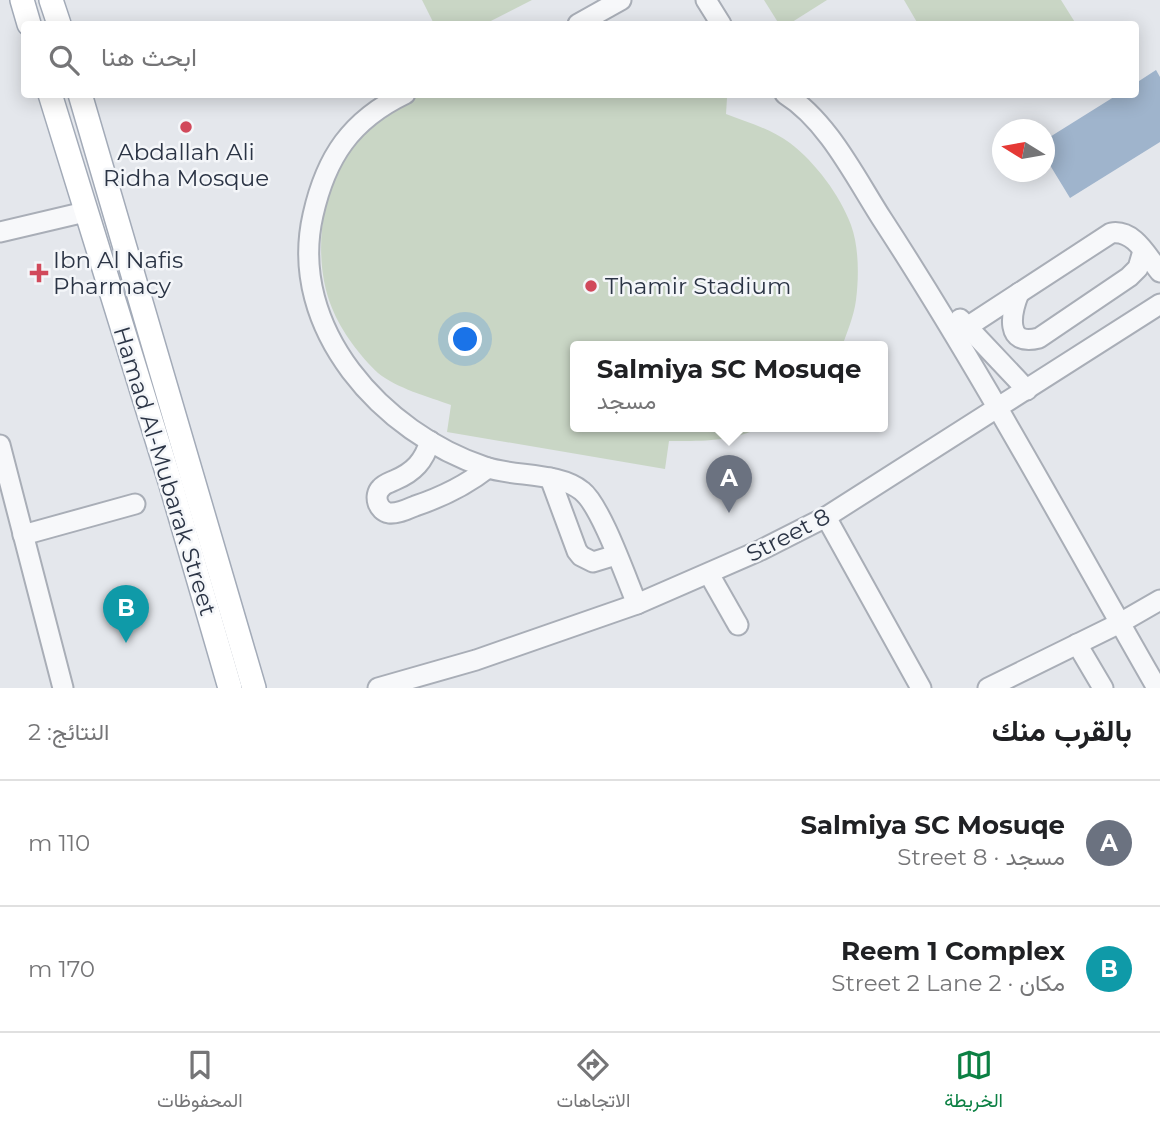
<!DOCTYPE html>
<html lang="ar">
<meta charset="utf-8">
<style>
body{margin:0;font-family:Montserrat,Vazirmatn,sans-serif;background:#f2f2f2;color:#202124;direction:rtl}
.compass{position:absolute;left:992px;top:119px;width:63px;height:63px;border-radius:50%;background:#fff;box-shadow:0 4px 18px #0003;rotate:281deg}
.you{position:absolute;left:466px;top:340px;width:24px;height:24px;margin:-18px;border:5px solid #fff;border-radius:50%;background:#1a73e8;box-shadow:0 0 0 10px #1a73e833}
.badge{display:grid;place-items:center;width:46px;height:46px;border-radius:50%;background:#0b8043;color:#fff;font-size:23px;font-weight:700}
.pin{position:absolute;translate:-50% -58px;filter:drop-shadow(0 2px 4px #0008)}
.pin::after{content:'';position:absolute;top:37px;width:24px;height:21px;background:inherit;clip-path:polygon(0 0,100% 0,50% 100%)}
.popup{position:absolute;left:570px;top:341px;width:318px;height:91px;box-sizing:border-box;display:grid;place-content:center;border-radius:7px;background:#fff;filter:drop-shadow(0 2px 5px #0005);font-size:23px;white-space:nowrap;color:#757577}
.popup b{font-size:26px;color:#202124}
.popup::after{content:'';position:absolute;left:50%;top:100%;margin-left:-14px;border:14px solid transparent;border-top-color:#fff}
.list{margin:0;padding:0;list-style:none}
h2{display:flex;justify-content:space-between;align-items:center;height:91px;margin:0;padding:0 28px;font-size:30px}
h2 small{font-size:23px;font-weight:400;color:#757577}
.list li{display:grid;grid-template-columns:46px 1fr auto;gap:21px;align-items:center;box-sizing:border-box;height:126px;padding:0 28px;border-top:2px solid #e0e0e0}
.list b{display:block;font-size:26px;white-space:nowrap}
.list p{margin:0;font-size:23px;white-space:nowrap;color:#757577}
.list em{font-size:23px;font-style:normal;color:#757577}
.icon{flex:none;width:38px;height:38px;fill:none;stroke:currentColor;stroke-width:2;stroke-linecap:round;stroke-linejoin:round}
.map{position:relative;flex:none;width:1160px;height:688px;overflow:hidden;direction:ltr}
.search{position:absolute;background:#fff;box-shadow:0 4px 18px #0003;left:21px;right:21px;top:21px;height:77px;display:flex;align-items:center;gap:18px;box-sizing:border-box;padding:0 24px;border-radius:7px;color:#757577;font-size:26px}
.sheet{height:343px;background:#fff}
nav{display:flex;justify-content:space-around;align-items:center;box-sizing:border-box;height:98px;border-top:2px solid #e0e0e0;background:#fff;font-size:19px;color:#757577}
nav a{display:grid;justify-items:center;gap:4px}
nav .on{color:#0b8043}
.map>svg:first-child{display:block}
.green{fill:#c9d6c5}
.water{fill:#9fb4cc}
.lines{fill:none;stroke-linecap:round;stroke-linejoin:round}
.minor-casing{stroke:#a9aeb7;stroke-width:23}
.major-casing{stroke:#a3abb8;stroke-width:26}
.minor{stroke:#f7f8fa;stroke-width:19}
.major{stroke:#fff;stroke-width:23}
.poi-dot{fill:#d1495b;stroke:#f4f6f9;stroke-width:2.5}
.labels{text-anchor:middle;stroke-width:5;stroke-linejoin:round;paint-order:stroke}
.poi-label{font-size:23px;fill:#2b3445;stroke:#f4f6f9;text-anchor:start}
.street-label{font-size:23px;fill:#2b3445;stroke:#f4f6f9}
</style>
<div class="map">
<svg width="1160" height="688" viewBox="0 0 1160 688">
<rect width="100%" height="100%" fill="#e4e7ec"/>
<g class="green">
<path d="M422 0H532L485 24H434Z"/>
<path d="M764 0H827L789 24H779Z"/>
<path d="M904 0H1061L1076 24H918Z"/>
<path d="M708 94 727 98 726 114C747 122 771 129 790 143 815 162 840 195 851 225 859 247 859 277 856 300 854 316 847 332 842 347H575V427H761C732 442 701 441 669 441L665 469 447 432 451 405C429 397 396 388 378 373 360 356 341 331 332 308 315 267 319 212 336 172 345 152 371 124 388 112 398 105 411 100 421 95Z"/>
</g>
<path class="water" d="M1156 70 1160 77V142L1070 198 1045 157V140L1117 95 1136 94V83Z"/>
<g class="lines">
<g class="minor-casing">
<g id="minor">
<path d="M706 0 721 24"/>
<path d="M578 24 621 0"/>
<path d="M405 94C351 120 326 157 313 215 287 329 383 433 485 467 514 477 559 472 582 491 601 506 626 578 637 604"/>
<path d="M785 94C828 121 855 177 882 219 981 371 1067 531 1157 688"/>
<path d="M0 232 85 212"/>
<path d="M1019 293C1011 313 1004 347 1039 338L1129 277 1138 268 1143 251"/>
<path d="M960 319 1027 390"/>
<path d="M967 327 1111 233C1134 229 1147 256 1160 272"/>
<path d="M430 441C424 461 414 472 395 480 391 482 384 484 381 488 373 496 378 511 389 513 398 514 408 509 415 506 442 497 465 486 488 468"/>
<path d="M0 445 63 688"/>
<path d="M550 478 577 551 581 556 593 562 616 555"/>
<path d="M826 517 921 688"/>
<path d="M23 535 135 504"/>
<path d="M709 574 738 625"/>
<path d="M1077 644 1103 688"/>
<path d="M378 688 476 660 637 604 761 550 826 517 1160 304"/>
<path d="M988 688 1120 623 1160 600"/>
</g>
</g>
<g class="major-casing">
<g id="major">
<path d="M22 0 29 24"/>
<path d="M51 0 59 24"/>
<path d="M50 94 171 485 230 688"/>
<path d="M80 94 254 688"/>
</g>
</g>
<use href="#minor" class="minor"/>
<use href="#major" class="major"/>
</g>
<g class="poi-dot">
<circle cx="186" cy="127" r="7"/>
<path d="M35.5 262.5h7v7h7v7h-7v7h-7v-7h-7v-7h7z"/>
<circle cx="591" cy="286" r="7"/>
</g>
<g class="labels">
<g class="poi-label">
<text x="186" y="160" text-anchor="middle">Abdallah Ali<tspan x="186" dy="26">Ridha Mosque</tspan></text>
<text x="53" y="268">Ibn Al Nafis<tspan x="53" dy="26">Pharmacy</tspan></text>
<text x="605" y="294">Thamir Stadium</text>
</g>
<g class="street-label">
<text transform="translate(165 471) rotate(73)" y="8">Hamad Al-Mubarak Street</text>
<text transform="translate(788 535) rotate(-27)" y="8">Street 8</text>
</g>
</g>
</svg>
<svg class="compass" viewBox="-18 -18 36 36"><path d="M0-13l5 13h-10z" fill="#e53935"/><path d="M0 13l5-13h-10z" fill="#757577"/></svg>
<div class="you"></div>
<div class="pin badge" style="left:729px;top:513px;background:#6b7280">A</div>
<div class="popup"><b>Salmiya SC Mosuqe</b>مسجد</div>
<div class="pin badge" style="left:126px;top:643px;background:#0f9aa8">B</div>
<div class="search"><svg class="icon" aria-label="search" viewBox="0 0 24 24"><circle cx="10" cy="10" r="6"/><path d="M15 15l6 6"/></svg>ابحث هنا</div>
</div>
<section class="sheet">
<h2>بالقرب منك<small>النتائج: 2</small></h2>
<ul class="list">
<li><span class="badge" style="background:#6b7280">A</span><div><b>Salmiya SC Mosuqe</b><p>مسجد · Street 8</p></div><em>110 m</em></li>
<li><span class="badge" style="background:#0f9aa8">B</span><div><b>Reem 1 Complex</b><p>مكان · Street 2 Lane 2</p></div><em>170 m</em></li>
</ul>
</section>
<nav>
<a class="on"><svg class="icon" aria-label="map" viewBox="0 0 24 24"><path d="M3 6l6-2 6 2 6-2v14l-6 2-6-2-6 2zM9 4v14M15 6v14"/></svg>الخريطة</a>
<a><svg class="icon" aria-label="directions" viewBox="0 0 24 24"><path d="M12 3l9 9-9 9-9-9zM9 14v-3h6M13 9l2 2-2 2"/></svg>الاتجاهات</a>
<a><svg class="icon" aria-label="saved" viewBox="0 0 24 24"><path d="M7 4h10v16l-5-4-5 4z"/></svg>المحفوظات</a>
</nav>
